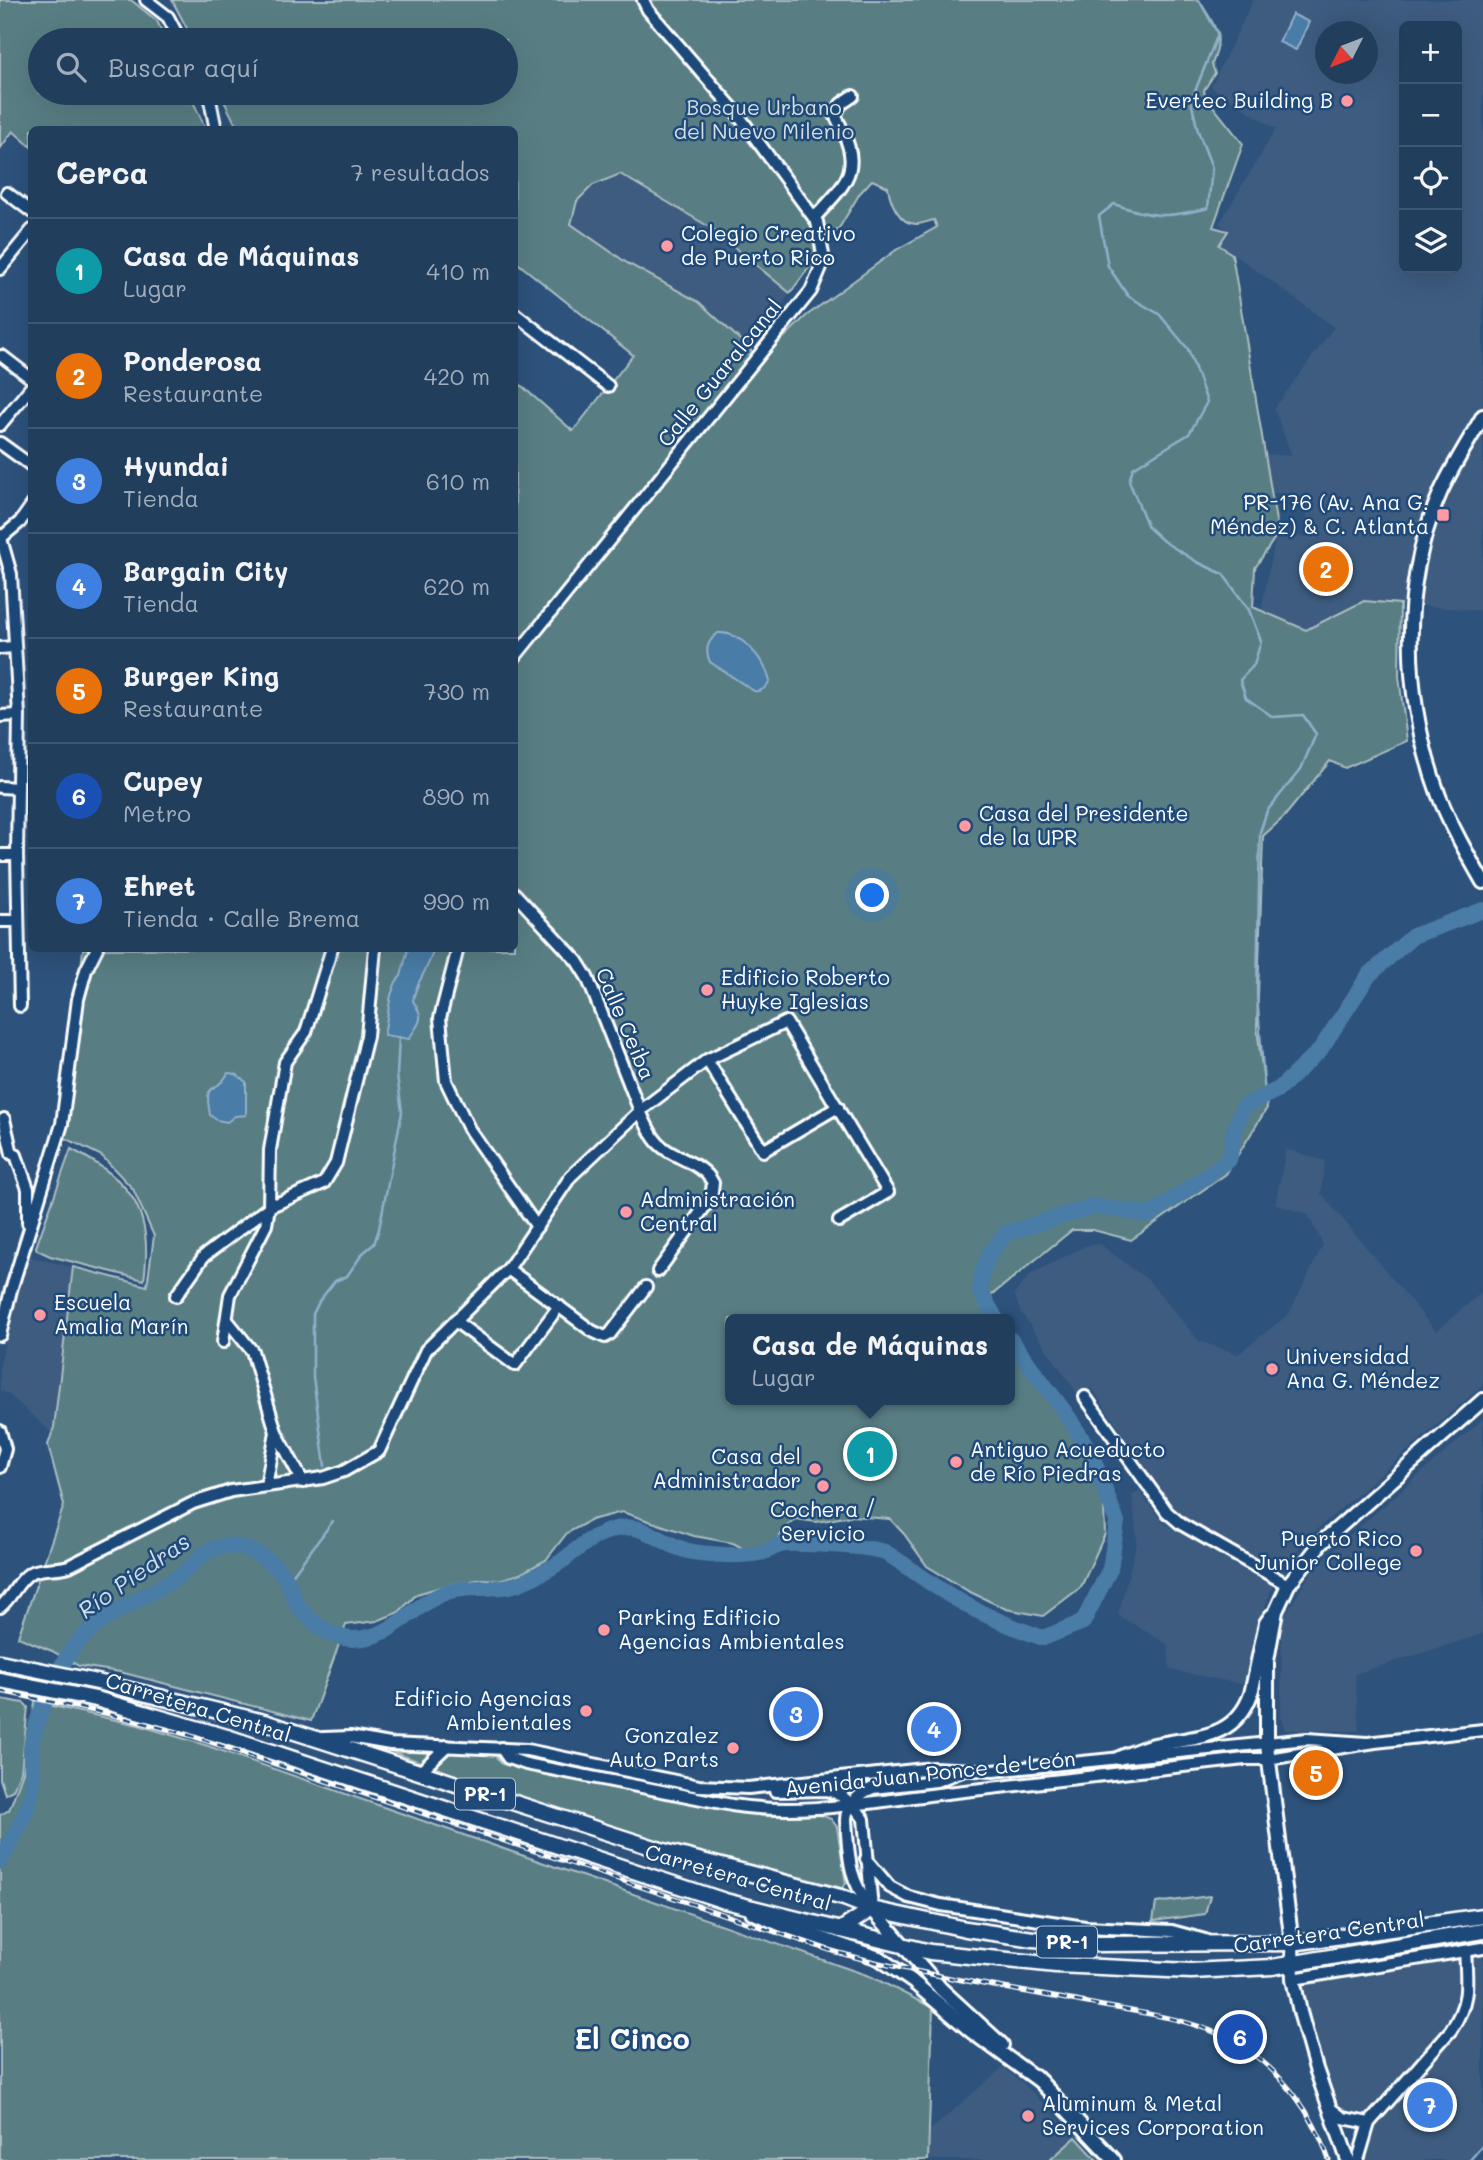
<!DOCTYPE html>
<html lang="es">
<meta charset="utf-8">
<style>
body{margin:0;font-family:Mali,sans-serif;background:#2e4966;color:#f1f3f6}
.controls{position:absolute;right:21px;top:21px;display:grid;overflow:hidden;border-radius:10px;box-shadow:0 7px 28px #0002}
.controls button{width:63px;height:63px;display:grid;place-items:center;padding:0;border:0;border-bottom:2px solid #3f5772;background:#223e5d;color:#f1f3f6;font:35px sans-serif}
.compass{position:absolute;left:1315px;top:21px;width:63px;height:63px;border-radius:50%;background:#223e5d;box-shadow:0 7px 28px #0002;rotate:228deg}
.you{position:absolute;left:873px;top:896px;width:24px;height:24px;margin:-18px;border:5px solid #fff;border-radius:50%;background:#1a73e8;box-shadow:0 0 0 10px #1a73e833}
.badge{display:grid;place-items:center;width:46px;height:46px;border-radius:50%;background:#ff9aa2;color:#fff;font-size:23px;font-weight:700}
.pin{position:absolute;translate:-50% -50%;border:4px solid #fff;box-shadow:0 2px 7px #0006}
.popup{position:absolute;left:725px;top:1314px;width:290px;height:91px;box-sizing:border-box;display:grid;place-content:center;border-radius:10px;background:#223e5d;filter:drop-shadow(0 2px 5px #0005);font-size:23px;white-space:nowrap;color:#a2aebc}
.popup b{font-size:26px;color:#f1f3f6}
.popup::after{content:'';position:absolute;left:50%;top:100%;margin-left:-14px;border:14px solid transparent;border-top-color:#223e5d}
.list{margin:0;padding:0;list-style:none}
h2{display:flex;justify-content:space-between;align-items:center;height:91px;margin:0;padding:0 28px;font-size:30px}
h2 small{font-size:23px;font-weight:400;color:#a2aebc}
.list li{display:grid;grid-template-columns:46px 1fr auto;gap:21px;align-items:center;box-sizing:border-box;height:105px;padding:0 28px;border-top:2px solid #3f5772}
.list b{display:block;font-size:26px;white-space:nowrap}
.list p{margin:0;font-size:23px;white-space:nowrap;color:#a2aebc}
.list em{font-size:23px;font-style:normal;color:#a2aebc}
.icon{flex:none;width:38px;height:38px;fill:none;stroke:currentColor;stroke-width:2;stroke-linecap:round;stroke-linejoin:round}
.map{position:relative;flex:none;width:1483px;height:2160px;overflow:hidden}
.search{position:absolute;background:#223e5d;box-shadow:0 7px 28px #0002;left:28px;top:28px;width:490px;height:77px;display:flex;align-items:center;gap:18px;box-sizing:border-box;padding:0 24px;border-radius:38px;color:#a2aebc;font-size:26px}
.panel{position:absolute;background:#223e5d;box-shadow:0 7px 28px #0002;left:28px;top:126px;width:490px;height:826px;border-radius:10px}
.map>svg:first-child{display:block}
.built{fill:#3e5c7f;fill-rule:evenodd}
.green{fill:#597e84;stroke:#acbec2;stroke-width:2;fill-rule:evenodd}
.water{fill:#497ba6;stroke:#92b0ca;stroke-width:2}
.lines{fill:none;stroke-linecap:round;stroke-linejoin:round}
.stream{stroke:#92b0ca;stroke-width:2.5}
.river{stroke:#497ba6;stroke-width:16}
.minor-tunnel{stroke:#4c6c90;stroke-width:10;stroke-dasharray:10 5;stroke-linecap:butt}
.minor-casing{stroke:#fff;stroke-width:16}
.major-casing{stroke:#fff;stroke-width:18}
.highway-casing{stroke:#fff;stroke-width:19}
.minor{stroke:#1f4a7a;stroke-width:10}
.major{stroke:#1f4a7a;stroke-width:12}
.highway{stroke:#1f4a7a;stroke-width:14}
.rail-casing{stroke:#fff;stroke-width:5}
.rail{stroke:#1f4a7a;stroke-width:2.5;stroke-dasharray:8;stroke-linecap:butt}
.poi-dot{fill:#ff9aa2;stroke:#1f4a7a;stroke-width:2.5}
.labels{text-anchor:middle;stroke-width:5;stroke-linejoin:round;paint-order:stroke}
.shield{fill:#1f4a7a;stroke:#bcc9d7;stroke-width:2}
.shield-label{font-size:19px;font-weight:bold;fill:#fff}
.poi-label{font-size:21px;fill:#fff;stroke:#1f4a7a;text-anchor:start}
.park-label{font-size:21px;fill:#d6dfe0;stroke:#1f4a7a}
.street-label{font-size:21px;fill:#fff;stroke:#1f4a7a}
.water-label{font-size:23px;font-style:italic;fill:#d2dee9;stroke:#1f4a7a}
.district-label{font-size:28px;font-weight:bold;fill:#fff;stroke:#1f4a7a}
</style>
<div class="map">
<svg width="1483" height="2160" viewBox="0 0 1483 2160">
<rect width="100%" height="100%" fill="#2d527c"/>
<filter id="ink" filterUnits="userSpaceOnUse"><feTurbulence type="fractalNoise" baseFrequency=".0143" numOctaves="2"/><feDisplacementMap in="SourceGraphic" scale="14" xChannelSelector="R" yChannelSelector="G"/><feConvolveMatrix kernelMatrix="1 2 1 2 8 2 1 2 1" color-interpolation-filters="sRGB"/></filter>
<g filter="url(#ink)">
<g class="built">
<path d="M1253 0H1483V611L1364 601 1306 630 1261 611 1276 535 1306 537 1307 498 1267 492 1265 454 1292 456 1274 409 1334 327 1221 245 1229 231 1219 224 1276 129 1211 87ZM1404 26H1457V268H1404ZM1326 32H1368V74H1326Z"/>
<path d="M620 174 711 228 790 293 750 349 699 302 627 263 571 224 577 201 593 185Z"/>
<path d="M1286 1149 1325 1161 1321 1193 1436 1331 1483 1291V1385L1306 1539 1282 1572 1185 1519 1163 1494 1092 1388 1079 1396 1020 1311 1014 1294 1031 1274 1085 1246 1100 1244 1149 1281 1199 1341 1238 1354 1289 1314 1323 1245 1308 1215 1275 1204Z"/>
<path d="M27 1256 73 1267 52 1433 7 1393 0 1391V1363Z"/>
<path d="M1483 1419V1634L1355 1674 1359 1731 1285 1730 1281 1718 1282 1619 1313 1570 1334 1549Z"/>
<path d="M1139 1491 1163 1522 1273 1586 1257 1626 1246 1685 1170 1670 1168 1645 1118 1615 1137 1542 1132 1495Z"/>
<path d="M1483 1948V2145L1470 2160H1358L1369 2124 1330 2108 1293 1979Z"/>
<path d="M1003 2067 1025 2085 1076 2137 1050 2160H928V2132Z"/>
</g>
<g class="green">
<path d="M0 0H131L157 21 166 40H40V93H189L205 127 204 130H32L31 147 13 131 0 149Z"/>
<path d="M172 0H1199C1214 25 1225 34 1212 64L1215 73 1204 90 1205 96 1243 144 1213 227 1228 231 1219 245 1232 254 1278 533 1255 568 1253 607 1306 630 1364 601 1400 604 1399 676 1407 741 1345 768 1330 761 1284 817 1263 836 1257 1028 1267 1108 1226 1174 1131 1240 1093 1230H1072L987 1299 999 1319H730V1400H1010V1334L1071 1415 1103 1475 1105 1534 1081 1587 1043 1616 1006 1609 968 1591 927 1566 904 1534 890 1519 851 1516 816 1522 796 1519 786 1527 763 1559 733 1543 694 1536 622 1512 591 1520 567 1533 546 1560 520 1574 499 1580 483 1579 451 1584 417 1594 399 1612 377 1621 346 1625 311 1721 120 1672 79 1666 52 1651 18 1637 64 1505 48 1445 54 1427 73 1267 147 1286 154 1236 133 1189 102 1156 63 1137 83 949 514 948 515 380 573 431 633 355 515 261 514 130 234 129 236 125 220 93H506V40H193ZM620 174 711 228 790 293 841 225 860 193 872 180 888 187C890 201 899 225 917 224 922 224 929 221 934 220L937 227 896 250 806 316 758 363 750 349 699 302 627 263 571 224 577 201 593 185Z"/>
<path d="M71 1149C131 1179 154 1211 144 1280L50 1256 37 1250 36 1247Z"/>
<path d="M0 1699 24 1703 28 1707 21 1771 13 1790 5 1794 0 1779Z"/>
<path d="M35 1702 138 1725 205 1745 872 1977 933 2008 928 2160H0V1815L9 1810 23 1772Z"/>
<path d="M390 1751 493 1753 502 1764 522 1769 763 1816 821 1815 831 1819 837 1827 846 1884 842 1888 650 1839 485 1786Z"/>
<path d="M1210 1896 1205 1914 1153 1921 1156 1903Z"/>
<path d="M1076 2137 1097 2160H1050Z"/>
</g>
<g class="water">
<path d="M1292 14 1309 22 1296 50 1279 42Z"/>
<path d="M718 633C742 631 765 661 770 681 765 688 762 692 754 691L710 662C704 649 708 641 718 633Z"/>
<path d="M408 949H433C431 967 415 981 413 1001 426 1020 419 1022 409 1039L384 1035 391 995 396 982 401 976Z"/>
<path d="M228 1073 236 1074 246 1082V1115L235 1116 227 1122 217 1120 210 1115C203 1077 216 1097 228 1073Z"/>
</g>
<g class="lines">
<g class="stream">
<path d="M1199 0 1218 34 1191 101 1198 131 1212 168 1208 208C1167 218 1154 218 1114 204L1099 216 1108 266 1128 296 1159 314 1188 349 1207 402 1189 434 1133 468 1129 481 1148 527 1163 541 1197 562 1223 574 1249 610 1261 641 1254 665 1240 680 1246 698 1273 717 1303 715 1316 734 1301 769 1267 811 1260 832 1257 995 1265 1096"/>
<path d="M325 1466 313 1377V1314L320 1300 335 1281 347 1276 363 1253 374 1244 379 1229 402 1112 397 1075 399 1037"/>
<path d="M288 1581 333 1521"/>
<path d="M1470 2160 1483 2145"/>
</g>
<g class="river">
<path d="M996 1319 980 1291 982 1273 990 1253 1006 1233 1094 1206 1150 1215 1229 1160 1235 1127 1244 1106 1279 1089 1320 1050 1369 975 1413 936 1483 910"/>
<path d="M0 1862C12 1839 28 1814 32 1788 35 1775 30 1762 31 1748 34 1721 61 1659 80 1640 107 1613 144 1597 176 1578 192 1568 203 1547 225 1546 247 1544 276 1562 287 1580 291 1586 291 1593 294 1599 304 1618 331 1639 353 1639 396 1638 412 1604 447 1592 471 1584 497 1592 520 1583 534 1577 549 1570 562 1561 576 1551 588 1538 606 1532 645 1516 658 1546 693 1552 714 1555 739 1557 760 1553 769 1551 776 1545 785 1544 805 1543 867 1546 885 1552 890 1555 897 1560 902 1563 920 1576 938 1589 958 1600 984 1616 1015 1628 1043 1638L1083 1622 1110 1569 1117 1522 1091 1453 1067 1415 1010 1339"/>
</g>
<path class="minor-tunnel" d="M646 1287 658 1271"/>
<g class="minor-casing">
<g id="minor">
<path d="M146 0 168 17 180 40"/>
<path d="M207 93 210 100 216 130"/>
<path d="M7 193 32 212"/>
<path d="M814 218C852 178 863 168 835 115L841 104 853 96"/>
<path d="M0 269 32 230"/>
<path d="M514 313 608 386"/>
<path d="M2 356 32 379"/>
<path d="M0 425 32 386"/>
<path d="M0 443 32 466"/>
<path d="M0 535 11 574 19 715 17 855 20 1006"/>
<path d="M2 537 20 522 32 505"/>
<path d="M0 648 15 647"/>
<path d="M514 658 811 291 824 260 817 222 736 112 648 10 643 0"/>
<path d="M0 716 19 715"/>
<path d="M0 787 18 788"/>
<path d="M0 855H17"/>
<path d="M514 893 577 961 587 977C601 1011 614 1045 627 1078 635 1098 642 1120 654 1138 669 1160 701 1159 713 1183L711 1198 658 1271"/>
<path d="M0 921H18"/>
<path d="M458 948 440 1018 446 1081 469 1129 537 1227"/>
<path d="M707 1060 763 1151 838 1107"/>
<path d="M4 1119 12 1154 16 1155 28 1189V1223"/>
<path d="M508 1269 592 1331 605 1337 610 1334 646 1287"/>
<path d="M176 1296 204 1256 269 1207 270 1150 285 1062 306 1032 332 948"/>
<path d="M227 1320 252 1351 276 1432 266 1486"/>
<path d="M455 1321 515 1365 559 1306"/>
<path d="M0 1335 11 1290 62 1124 78 999 86 970 97 948"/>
<path d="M223 1342 230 1295 266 1225 269 1207 324 1183 336 1163 367 1036 375 948"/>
<path d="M1085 1397 1167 1512 1181 1524 1288 1585"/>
<path d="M0 1431 5 1449 0 1467"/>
<path d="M276 1432 303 1482"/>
<path d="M0 1607C12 1598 17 1581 30 1573 42 1567 56 1570 69 1566L193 1503 231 1491 323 1478 344 1471 379 1451 426 1350 508 1269 571 1176 640 1111 707 1060 786 1022 888 1192 839 1221"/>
<path d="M323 1738 350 1737 390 1744 527 1750 699 1786 748 1788 933 1768 993 1771 1307 1739 1367 1743"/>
<path d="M501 1748 508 1758 526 1764 732 1805C800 1816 870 1802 938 1794 1041 1783 1143 1771 1245 1759H1268L1375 1742 1483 1730"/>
<path d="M421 1771 447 1746"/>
<path d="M775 1791 826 1790C843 1793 854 1806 864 1819L872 1909"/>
<path d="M866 1859 890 1887 909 1897 941 1905 1085 1927 1172 1931 1205 1940"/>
<path d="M871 1908C847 1877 849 1856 846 1820 846 1805 860 1793 873 1788L936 1781 962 1771"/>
<path d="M1293 1979 1483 1948"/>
<path d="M1330 2108 1343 2118 1369 2123"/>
<path d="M1358 2160 1369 2123 1451 2030C1470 2001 1467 1985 1465 1951"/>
</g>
</g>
<g class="major-casing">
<g id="major">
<path d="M1483 416C1469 441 1453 465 1441 491 1399 586 1403 699 1439 796 1451 826 1467 854 1483 882"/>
<path d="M1119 1758C1129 1754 1140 1749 1150 1746 1191 1736 1234 1742 1251 1694L1266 1623 1271 1616"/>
<path d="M872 1909 941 1989 1002 2045"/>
<path d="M752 1912 782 1925 879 1958 912 1981 972 2032 1041 2082"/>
<path d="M1035 2076 1114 2160"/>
<path d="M1348 2160 1316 2069 1300 2012 1293 1979 1292 1943 1267 1745V1661L1270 1644 1276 1611 1288 1585 1321 1543 1483 1400"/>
</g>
</g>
<g class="highway-casing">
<g id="highway">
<path d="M0 1662 97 1682 264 1722 664 1851 844 1898 872 1909 966 1929 1033 1939 1095 1944 1292 1943 1483 1916"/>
<path d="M0 1680 96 1699 227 1737 725 1901 930 1952 1056 1965 1191 1971 1272 1967 1483 1931"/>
<path d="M840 1930 872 1909"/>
</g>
</g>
<use href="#minor" class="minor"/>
<use href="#major" class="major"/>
<use href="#highway" class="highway"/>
<g class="rail-casing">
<path id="rail" d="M0 1691 109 1714 189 1735 832 1951C916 1974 1002 1987 1087 2003 1139 2013 1194 2017 1240 2045 1282 2072 1313 2112 1329 2160"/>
</g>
<use href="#rail" class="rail"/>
</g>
</g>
<g class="poi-dot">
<circle cx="1347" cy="101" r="7"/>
<circle cx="667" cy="246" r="7"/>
<rect x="1436" y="508" width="14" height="14" rx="3.5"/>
<circle cx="965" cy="826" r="7"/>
<circle cx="707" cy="990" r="7"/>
<circle cx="626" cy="1212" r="7"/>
<circle cx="40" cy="1315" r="7"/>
<circle cx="1272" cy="1369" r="7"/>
<circle cx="956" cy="1462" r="7"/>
<circle cx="815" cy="1469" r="7"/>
<circle cx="823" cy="1486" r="7"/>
<circle cx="1416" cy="1551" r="7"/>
<circle cx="604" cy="1630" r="7"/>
<circle cx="586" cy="1711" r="7"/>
<circle cx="733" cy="1748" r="7"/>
<circle cx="1028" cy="2116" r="7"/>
</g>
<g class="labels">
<g class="shield">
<rect x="455" y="1778.5" width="60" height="31" rx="5"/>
<rect x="1037" y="1926.5" width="60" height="31" rx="5"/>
</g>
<g class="shield-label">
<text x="485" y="1801">PR-1</text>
<text x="1067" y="1949">PR-1</text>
</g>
<g class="poi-label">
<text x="1333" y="108" text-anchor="end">Evertec Building B</text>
<text x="681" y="241">Colegio Creativo<tspan x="681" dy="24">de Puerto Rico</tspan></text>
<text x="1429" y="510" text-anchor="end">PR-176 (Av. Ana G.<tspan x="1429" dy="24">Méndez) &amp; C. Atlanta</tspan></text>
<text x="979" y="821">Casa del Presidente<tspan x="979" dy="24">de la UPR</tspan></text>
<text x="721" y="985">Edificio Roberto<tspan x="721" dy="24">Huyke Iglesias</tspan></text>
<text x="640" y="1207">Administración<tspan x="640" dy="24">Central</tspan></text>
<text x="54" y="1310">Escuela<tspan x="54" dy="24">Amalia Marín</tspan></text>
<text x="1286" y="1364">Universidad<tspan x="1286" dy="24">Ana G. Méndez</tspan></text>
<text x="970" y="1457">Antiguo Acueducto<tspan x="970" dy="24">de Río Piedras</tspan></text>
<text x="801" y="1464" text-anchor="end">Casa del<tspan x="801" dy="24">Administrador</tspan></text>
<text x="823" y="1517" text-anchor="middle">Cochera /<tspan x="823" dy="24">Servicio</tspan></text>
<text x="1402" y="1546" text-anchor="end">Puerto Rico<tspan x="1402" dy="24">Junior College</tspan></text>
<text x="618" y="1625">Parking Edificio<tspan x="618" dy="24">Agencias Ambientales</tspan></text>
<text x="572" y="1706" text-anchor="end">Edificio Agencias<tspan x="572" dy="24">Ambientales</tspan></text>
<text x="719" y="1743" text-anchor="end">Gonzalez<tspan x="719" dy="24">Auto Parts</tspan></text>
<text x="1042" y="2111">Aluminum &amp; Metal<tspan x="1042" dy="24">Services Corporation</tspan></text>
</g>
<g class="park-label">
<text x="764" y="115">Bosque Urbano<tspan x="764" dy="24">del Nuevo Milenio</tspan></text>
</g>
<g class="street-label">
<text transform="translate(720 373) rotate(-51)" y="7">Calle Guaralcanal</text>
<text transform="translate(625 1024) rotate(67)" y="7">Calle Ceiba</text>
<text transform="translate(198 1708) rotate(17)" y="7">Carretera Central</text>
<text transform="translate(930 1774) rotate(-6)" y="7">Avenida Juan Ponce de León</text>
<text transform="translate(738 1878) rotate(16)" y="7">Carretera Central</text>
<text transform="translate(1329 1933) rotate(-8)" y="7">Carretera Central</text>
</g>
<g class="water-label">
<text transform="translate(134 1576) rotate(-35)" y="8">Río Piedras</text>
</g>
<g class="district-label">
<text x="632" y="2049">El Cinco</text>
</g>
</g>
</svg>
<div class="controls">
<button>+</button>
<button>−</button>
<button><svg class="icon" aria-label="locate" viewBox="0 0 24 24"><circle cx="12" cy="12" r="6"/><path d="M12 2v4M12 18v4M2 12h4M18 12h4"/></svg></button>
<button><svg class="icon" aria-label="layers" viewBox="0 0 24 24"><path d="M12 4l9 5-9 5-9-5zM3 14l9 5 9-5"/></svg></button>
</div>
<svg class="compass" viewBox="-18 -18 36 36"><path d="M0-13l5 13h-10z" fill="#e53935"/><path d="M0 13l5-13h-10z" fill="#a2aebc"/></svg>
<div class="you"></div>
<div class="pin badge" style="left:870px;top:1454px;background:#0f9aa8">1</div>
<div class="popup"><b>Casa de Máquinas</b>Lugar</div>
<div class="pin badge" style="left:1326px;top:569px;background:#e8710a">2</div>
<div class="pin badge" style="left:796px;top:1714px;background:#3f7fe0">3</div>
<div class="pin badge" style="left:934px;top:1729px;background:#3f7fe0">4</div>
<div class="pin badge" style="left:1316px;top:1773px;background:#e8710a">5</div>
<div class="pin badge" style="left:1240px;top:2037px;background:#1a4fb4">6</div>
<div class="pin badge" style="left:1430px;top:2105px;background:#3f7fe0">7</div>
<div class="search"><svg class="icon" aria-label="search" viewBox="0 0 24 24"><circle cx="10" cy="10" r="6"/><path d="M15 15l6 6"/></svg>Buscar aquí</div>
<section class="panel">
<h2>Cerca<small>7 resultados</small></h2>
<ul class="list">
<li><span class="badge" style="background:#0f9aa8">1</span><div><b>Casa de Máquinas</b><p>Lugar</p></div><em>410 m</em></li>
<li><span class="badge" style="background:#e8710a">2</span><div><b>Ponderosa</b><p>Restaurante</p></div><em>420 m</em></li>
<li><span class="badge" style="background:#3f7fe0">3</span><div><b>Hyundai</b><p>Tienda</p></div><em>610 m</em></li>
<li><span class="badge" style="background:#3f7fe0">4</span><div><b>Bargain City</b><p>Tienda</p></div><em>620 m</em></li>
<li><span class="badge" style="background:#e8710a">5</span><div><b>Burger King</b><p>Restaurante</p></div><em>730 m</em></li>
<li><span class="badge" style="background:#1a4fb4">6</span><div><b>Cupey</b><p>Metro</p></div><em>890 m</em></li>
<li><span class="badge" style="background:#3f7fe0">7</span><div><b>Ehret</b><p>Tienda · Calle Brema</p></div><em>990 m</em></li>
</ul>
</section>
</div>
